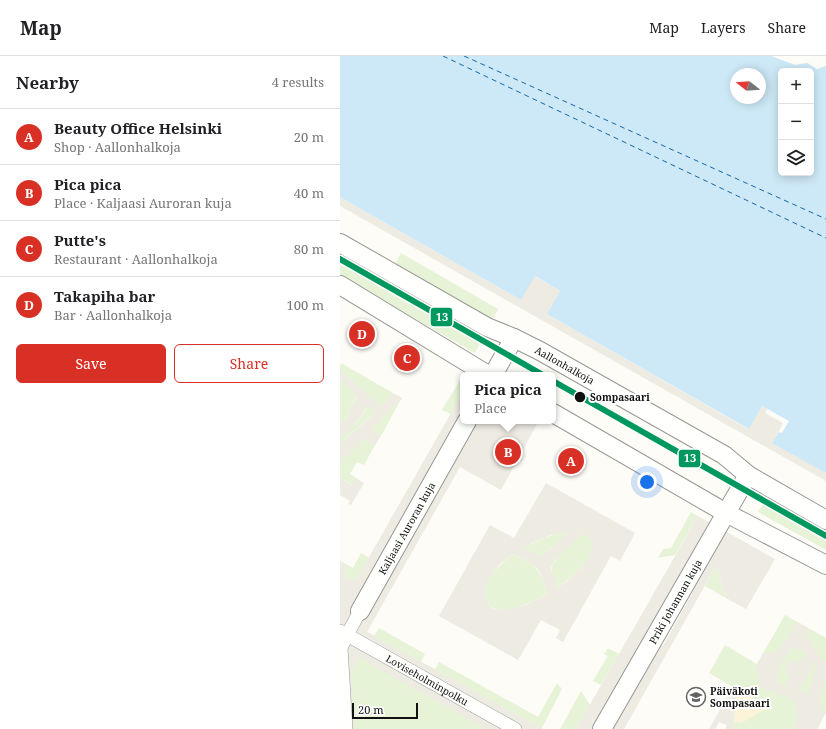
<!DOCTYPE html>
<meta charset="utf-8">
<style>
body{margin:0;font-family:"Noto Serif",serif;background:#f2f2f2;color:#202124}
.controls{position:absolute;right:12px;top:12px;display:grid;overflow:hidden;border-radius:6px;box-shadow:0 2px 10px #0003}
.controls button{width:36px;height:36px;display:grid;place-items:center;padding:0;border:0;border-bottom:1px solid #e0e0e0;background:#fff;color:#202124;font:20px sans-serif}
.compass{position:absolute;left:390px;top:12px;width:36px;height:36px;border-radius:50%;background:#fff;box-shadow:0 2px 10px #0003;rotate:287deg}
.scale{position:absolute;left:12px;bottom:10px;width:66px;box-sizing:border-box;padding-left:4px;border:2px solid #111;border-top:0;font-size:11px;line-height:14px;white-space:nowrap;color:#111;-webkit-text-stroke:3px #fff;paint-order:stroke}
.you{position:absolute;left:307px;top:426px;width:14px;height:14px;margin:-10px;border:3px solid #fff;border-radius:50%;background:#1a73e8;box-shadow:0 0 0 6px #1a73e833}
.badge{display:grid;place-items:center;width:26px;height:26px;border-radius:50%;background:#d93025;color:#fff;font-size:13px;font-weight:700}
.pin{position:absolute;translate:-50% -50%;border:2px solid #fff;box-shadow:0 1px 4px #0006}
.popup{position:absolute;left:120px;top:316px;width:96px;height:52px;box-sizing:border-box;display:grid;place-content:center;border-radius:6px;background:#fff;filter:drop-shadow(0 1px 3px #0005);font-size:13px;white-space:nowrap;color:#757577}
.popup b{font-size:15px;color:#202124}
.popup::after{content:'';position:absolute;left:50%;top:100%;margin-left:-8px;border:8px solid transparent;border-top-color:#fff}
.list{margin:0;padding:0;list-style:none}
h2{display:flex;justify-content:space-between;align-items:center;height:52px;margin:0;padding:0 16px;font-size:17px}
h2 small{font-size:13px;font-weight:400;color:#757577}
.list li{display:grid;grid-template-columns:26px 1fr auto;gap:12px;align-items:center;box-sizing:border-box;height:56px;padding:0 16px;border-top:1px solid #e0e0e0}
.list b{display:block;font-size:15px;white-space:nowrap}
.list p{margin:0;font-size:13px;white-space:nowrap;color:#757577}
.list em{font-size:13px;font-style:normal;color:#757577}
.actions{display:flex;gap:8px;padding:12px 16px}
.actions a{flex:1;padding:9px 0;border:1px solid #d93025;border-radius:6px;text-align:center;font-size:14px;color:#d93025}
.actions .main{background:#d93025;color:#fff}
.icon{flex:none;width:22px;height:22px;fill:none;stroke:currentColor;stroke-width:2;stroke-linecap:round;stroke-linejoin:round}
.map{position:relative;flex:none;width:486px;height:673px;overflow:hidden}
header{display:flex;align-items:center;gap:24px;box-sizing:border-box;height:56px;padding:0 20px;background:#fff;border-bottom:1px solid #e0e0e0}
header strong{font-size:19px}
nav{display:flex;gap:22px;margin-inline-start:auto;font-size:14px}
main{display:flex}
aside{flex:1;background:#fff}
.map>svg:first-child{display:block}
.green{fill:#e7f3d7}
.sand{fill:#fcf4d9}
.plaza{fill:#edebe2;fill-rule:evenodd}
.water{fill:#cde8f7;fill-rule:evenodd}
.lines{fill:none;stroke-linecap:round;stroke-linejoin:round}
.ferry{stroke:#1768a6;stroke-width:1;stroke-dasharray:5 4;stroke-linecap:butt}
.pedestrian-casing{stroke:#979795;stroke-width:14}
.minor-casing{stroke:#979795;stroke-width:20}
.pedestrian{stroke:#fffffe;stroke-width:13}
.minor{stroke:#fffffe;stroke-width:18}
.tram-1-casing{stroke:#fff;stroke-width:9}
.tram-1{stroke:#00985f;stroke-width:6}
.stop-dot{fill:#111;stroke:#fff;stroke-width:1.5}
.labels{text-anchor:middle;stroke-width:4;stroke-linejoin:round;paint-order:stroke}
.street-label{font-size:10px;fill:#111;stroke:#fff}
.stop-label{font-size:10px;font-weight:bold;fill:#111;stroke:#fff;text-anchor:start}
.poi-label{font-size:10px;font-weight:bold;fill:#111;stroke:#fff;text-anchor:start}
.line-badge{stroke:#fff;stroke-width:1.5}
.badge-label{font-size:11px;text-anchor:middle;font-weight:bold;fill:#fff}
</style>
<header>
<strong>Map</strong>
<nav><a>Map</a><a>Layers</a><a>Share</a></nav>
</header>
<main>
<aside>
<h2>Nearby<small>4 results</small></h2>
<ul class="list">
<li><span class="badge">A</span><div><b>Beauty Office Helsinki</b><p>Shop · Aallonhalkoja</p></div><em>20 m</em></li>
<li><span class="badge">B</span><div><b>Pica pica</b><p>Place · Kaljaasi Auroran kuja</p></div><em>40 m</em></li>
<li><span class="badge">C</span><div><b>Putte's</b><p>Restaurant · Aallonhalkoja</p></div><em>80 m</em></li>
<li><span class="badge">D</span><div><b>Takapiha bar</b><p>Bar · Aallonhalkoja</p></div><em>100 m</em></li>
</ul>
<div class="actions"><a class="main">Save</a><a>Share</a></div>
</aside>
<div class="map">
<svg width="486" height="673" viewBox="0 0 486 673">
<rect width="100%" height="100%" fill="#fdfcf7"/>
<g class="green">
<path d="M0 196 143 282 135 297 0 220Z"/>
<path d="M61 197 158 253 151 266 53 211Z"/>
<path d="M1 307 53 337 41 351 0 314V310Z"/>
<path d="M0 324 17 339 7 361 0 368Z"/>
<path d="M120 324 123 326V336L111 358 102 354Z"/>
<path d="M56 346 59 347 41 380 29 374 41 364Z"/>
<path d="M29 349 36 356 0 387V381C13 372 20 363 29 349Z"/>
<path d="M23 382 35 389 24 409 17 406 10 418 16 422 13 429 0 422V404C9 398 17 392 23 382Z"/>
<path d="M427 441 486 474V494L418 456Z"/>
<path d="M351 456 358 460 335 499 318 502 323 493 331 492Z"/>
<path d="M228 475C220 483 209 499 197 499 192 499 187 495 182 493 197 484 211 479 228 475Z"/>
<path d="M243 477C246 479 251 482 252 486 257 501 227 525 217 532 215 526 210 517 212 511 213 503 236 483 243 477Z"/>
<path d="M21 497 29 502 16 524 4 521 6 508 13 512Z"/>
<path d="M173 498C197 510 200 511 207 538 193 545 178 553 163 554 156 554 150 552 147 546 137 527 160 509 173 498Z"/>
<path d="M376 510 386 542 365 530Z"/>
<path d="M445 559 486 582V656L477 673H393L396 633 369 617 385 589 417 608Z"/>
<path d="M0 560 34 580 39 572 85 598 81 606 95 613 99 606 198 661 217 627 222 633 202 672 203 673H0Z"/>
<path d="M268 592 279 598 261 629 253 625 268 600 264 598Z"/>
<path d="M241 635 250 649 236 673H220Z"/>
</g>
<path class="sand" d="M397 633 429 651 401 667 393 666Z"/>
<g class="plaza">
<path d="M0 141 181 244 194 220 220 235 207 258 408 373 422 350 427 353 425 357 443 367 433 387 486 417V425L0 150Z"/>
<path d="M0 314 41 351 53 337 62 342 59 347 56 346 41 364 30 374 41 380 35 389 23 382 18 390 9 398 0 404V387L10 379 36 356 28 350 19 363 10 374 0 381V368L7 361 17 340 0 324Z"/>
<path d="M123 336V365H191L197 368 161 434 120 411 27 576 203 673H146L19 602 11 617 15 673H0V505L6 508 4 521 16 524Z"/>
<path d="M0 422 12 429 16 422 24 427 11 449 8 448 10 445 0 439Z"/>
<path d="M206 427 295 477 280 505 271 500 223 586 216 582 220 574 201 564 178 604 99 560 150 469 174 482ZM227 476 210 494 202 498 197 499 183 493 192 487 211 479ZM243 477 247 480 252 486V492L250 499 242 510 227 525 217 532 212 517 211 512 214 505ZM173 498 187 505 197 512 201 518 207 538 185 549 173 552 163 554 153 553 148 548 145 541V531L150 521 159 509Z"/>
<path d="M358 460 435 503 406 553 386 542 376 510 284 673H236ZM350 532 354 534 323 590 319 588Z"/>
<path d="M458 566 468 572 466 579 486 607V624L479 647 486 657 477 673H452L458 663 454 644 420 631 417 608 423 597H436ZM450 593 463 594 467 599 457 606 449 603 444 617 450 619 445 630 438 628 437 614ZM474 609 476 612 468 637 458 634Z"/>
<path d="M393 631 397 633 393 673H386V669L379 666 375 673H369Z"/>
</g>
<path class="water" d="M0 0H431L455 9 467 7 477 13 486 10V417L432 387 439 376 442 377 449 365 422 350 409 373 207 258 220 235 195 220 181 244 0 141ZM441 15H471V117H441ZM396 18H420V42H396Z"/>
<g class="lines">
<g class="ferry">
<path d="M103 0 486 182"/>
<path d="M124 0 486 163"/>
</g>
<g class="pedestrian-casing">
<g id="pedestrian">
<path id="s1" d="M0 575 175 673"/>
<path d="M6 673 1 592 7 579 20 555"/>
</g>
</g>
<g class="minor-casing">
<g id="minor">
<path id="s2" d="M0 187 147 271 174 282 200 295 384 399 408 419 486 464"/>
<path d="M0 229 148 319"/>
<path d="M153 319 174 282"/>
<path d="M213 357 386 457 486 509"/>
<path id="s3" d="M20 555 127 365"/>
<path id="s4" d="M262 673 378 471 408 419"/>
</g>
</g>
<use href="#pedestrian" class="pedestrian"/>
<use href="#minor" class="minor"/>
<g class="tram-1-casing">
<g id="tram-1">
<path d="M0 203 203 319"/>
<path d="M213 325 486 480"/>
</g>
</g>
<use href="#tram-1" class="tram-1"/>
</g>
<defs>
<g id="school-ring" transform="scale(1)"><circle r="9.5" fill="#fff" stroke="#646362" stroke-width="1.5"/><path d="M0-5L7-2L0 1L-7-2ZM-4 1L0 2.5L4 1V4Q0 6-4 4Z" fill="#646362"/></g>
</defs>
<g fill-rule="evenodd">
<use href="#school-ring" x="356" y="641"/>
</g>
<circle class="stop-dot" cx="240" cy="341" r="6"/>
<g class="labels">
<g class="street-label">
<text dy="4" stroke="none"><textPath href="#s2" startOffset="256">Aallonhalkoja</textPath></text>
<text dy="4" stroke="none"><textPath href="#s3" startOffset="95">Kaljaasi Auroran kuja</textPath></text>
<text dy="4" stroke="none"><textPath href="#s4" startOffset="147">Priki Johannan kuja</textPath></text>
<text dy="4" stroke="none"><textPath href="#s1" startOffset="100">Loviseholminpolku</textPath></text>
</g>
<g class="stop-label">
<text x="250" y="345">Sompasaari</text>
</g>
<g class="poi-label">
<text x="370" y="639">Päiväkoti<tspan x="370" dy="12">Sompasaari</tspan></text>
</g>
</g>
<g class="line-badge">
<rect x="90" y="251" width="23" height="20" rx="4" fill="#00985f"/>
<rect x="338" y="393" width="23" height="19" rx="4" fill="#00985f"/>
</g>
<g class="badge-label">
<text x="102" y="265">13</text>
<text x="350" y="406">13</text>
</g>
</svg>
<div class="controls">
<button>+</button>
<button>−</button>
<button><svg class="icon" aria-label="layers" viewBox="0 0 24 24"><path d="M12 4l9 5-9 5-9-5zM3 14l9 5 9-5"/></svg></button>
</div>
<svg class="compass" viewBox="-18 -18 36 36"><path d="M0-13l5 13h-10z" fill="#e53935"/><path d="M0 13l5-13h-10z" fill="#757577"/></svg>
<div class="scale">20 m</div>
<div class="you"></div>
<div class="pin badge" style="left:231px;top:405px">A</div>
<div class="pin badge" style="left:168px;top:396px">B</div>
<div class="popup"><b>Pica pica</b>Place</div>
<div class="pin badge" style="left:67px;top:302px">C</div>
<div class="pin badge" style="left:22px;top:278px">D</div>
</div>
</main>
